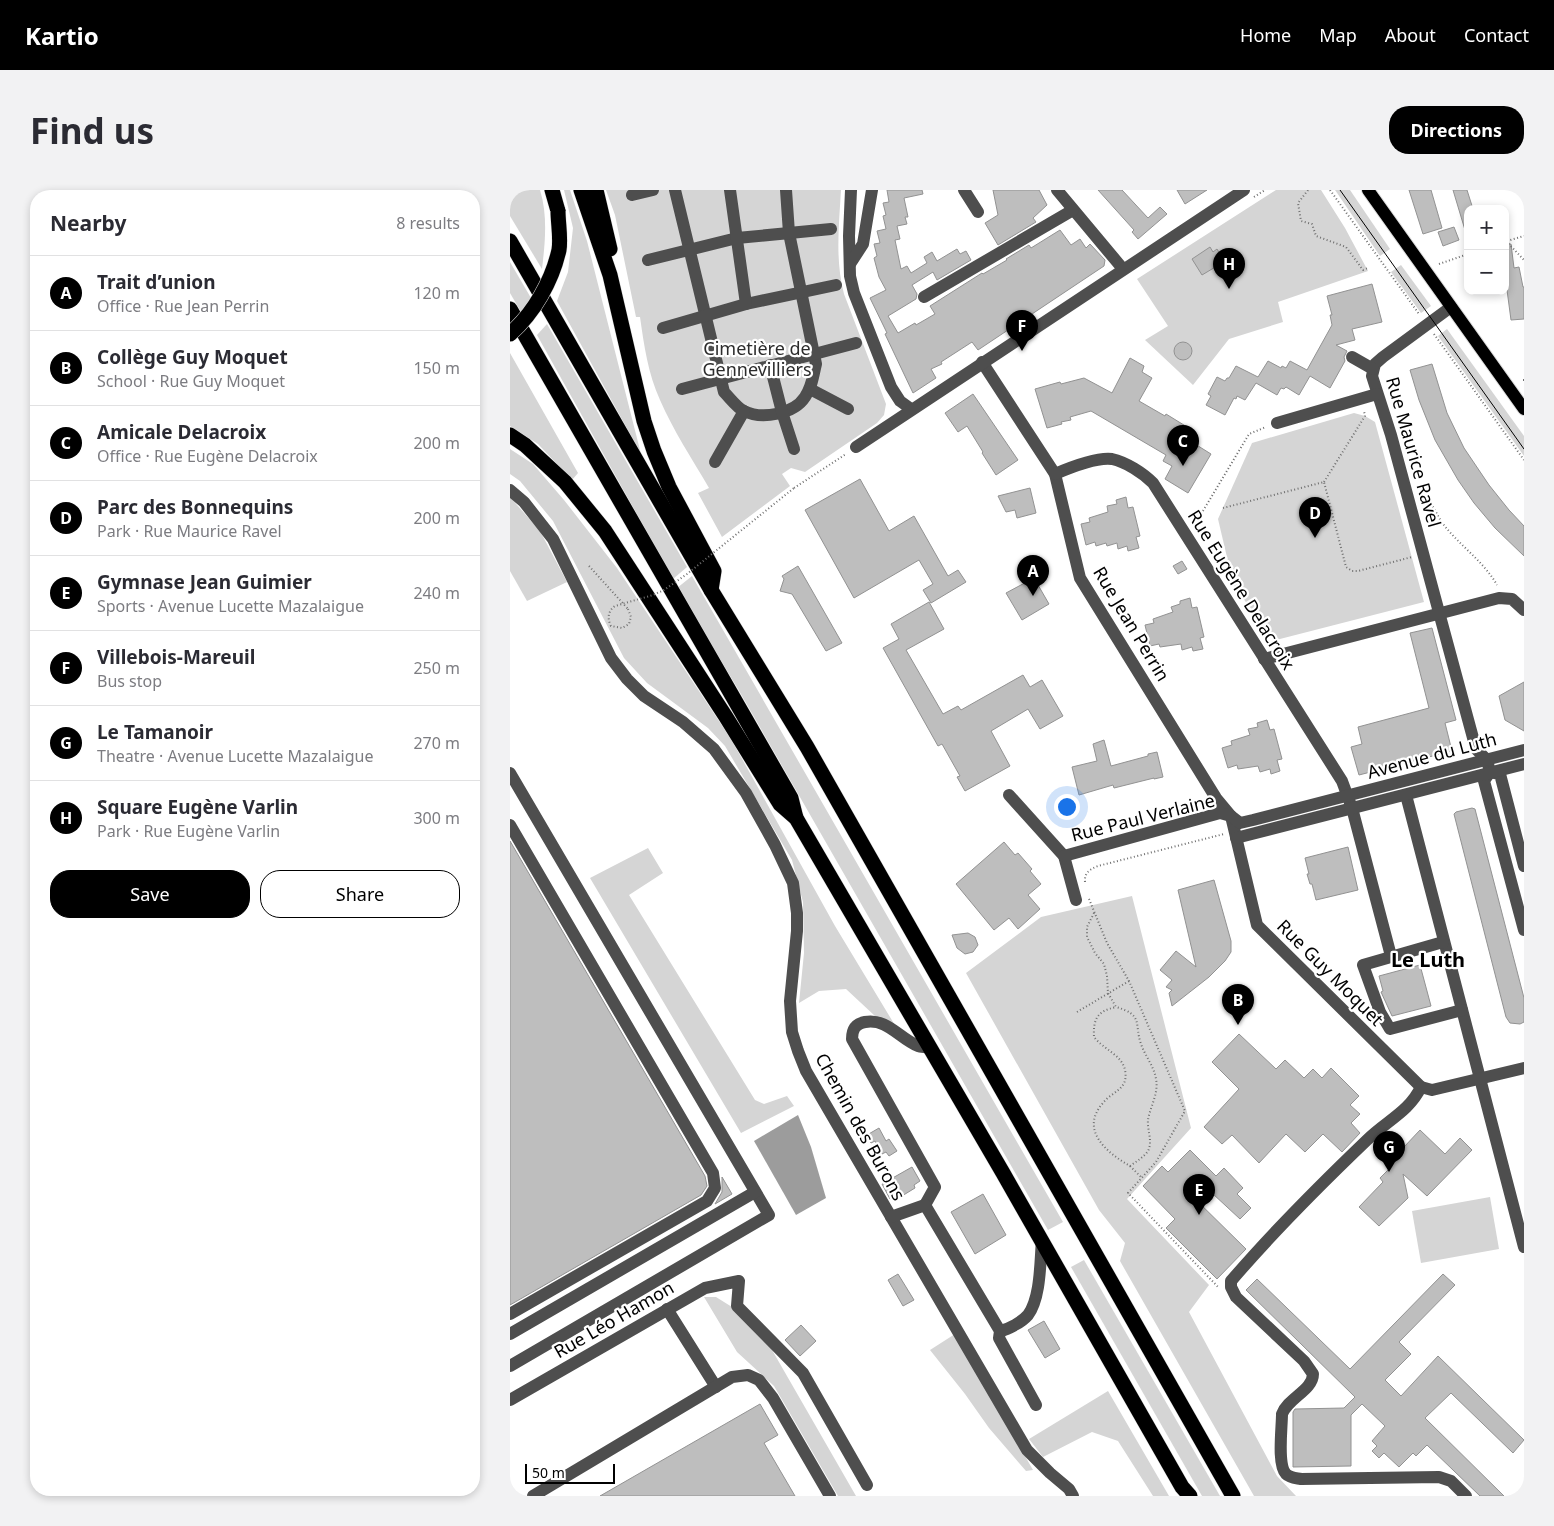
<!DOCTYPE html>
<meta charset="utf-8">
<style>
body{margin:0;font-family:"Noto Sans",sans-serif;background:#f2f2f3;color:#2b2b33}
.controls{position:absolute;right:15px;top:15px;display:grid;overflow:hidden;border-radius:10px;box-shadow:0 2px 8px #0003}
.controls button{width:45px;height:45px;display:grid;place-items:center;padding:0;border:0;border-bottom:1px solid #e1e1e2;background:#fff;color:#2b2b33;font:25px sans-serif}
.scale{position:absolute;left:15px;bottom:12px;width:90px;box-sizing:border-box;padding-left:5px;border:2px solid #000;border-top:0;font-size:14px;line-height:18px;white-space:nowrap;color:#000;-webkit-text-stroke:4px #fff;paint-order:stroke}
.you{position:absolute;left:556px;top:616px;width:18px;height:18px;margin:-12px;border:4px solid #fff;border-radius:50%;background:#1a73e8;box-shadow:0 0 0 8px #1a73e833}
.badge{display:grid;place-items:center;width:32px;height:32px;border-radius:50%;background:#000;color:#fff;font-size:16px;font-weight:700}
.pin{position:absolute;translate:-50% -41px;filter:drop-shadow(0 1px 2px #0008)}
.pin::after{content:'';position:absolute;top:26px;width:18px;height:15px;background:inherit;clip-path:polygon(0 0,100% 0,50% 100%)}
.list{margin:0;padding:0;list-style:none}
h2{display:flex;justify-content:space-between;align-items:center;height:65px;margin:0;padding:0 20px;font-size:21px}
h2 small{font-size:16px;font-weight:400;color:#7c7c81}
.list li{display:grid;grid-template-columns:32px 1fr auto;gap:15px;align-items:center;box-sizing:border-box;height:75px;padding:0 20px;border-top:1px solid #e1e1e2}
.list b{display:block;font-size:19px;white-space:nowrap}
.list p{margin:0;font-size:16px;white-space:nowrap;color:#7c7c81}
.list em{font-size:16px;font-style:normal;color:#7c7c81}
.actions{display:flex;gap:10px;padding:15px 20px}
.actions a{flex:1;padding:11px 0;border:1px solid #000;border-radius:20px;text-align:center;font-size:18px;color:#000}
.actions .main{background:#000;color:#fff}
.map{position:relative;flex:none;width:1014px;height:1306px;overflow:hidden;border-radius:20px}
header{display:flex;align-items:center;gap:30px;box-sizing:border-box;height:70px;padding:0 25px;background:#000;color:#fff}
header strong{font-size:24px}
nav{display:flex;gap:28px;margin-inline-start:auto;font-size:18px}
.intro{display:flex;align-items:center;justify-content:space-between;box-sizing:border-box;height:120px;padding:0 30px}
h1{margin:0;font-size:35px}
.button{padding:12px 22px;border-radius:20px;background:#000;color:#fff;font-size:18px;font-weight:700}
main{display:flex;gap:30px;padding:0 30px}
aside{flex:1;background:#fff;border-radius:20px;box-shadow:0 2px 8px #0003}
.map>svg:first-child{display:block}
.green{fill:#d5d5d5}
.water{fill:#9c9c9c}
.building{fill:#bebebe;stroke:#929292}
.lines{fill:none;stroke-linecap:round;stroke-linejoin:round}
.major-casing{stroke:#dbdbdb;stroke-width:14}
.highway-casing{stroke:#dbdbdb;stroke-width:16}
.path{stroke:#707070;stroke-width:2;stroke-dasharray:1 2.5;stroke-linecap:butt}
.minor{stroke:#4e4e4e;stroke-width:12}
.major{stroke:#000;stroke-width:12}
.highway{stroke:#000;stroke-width:15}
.tram{stroke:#000;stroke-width:1}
.highway-bridge-casing{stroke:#dbdbdb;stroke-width:16;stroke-linecap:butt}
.path-bridge{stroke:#707070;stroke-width:2;stroke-dasharray:1 2.5;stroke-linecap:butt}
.highway-bridge{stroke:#000;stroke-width:15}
.labels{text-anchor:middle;stroke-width:4.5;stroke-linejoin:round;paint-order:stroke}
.park-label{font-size:18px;fill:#2c2c2c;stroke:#fff}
.street-label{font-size:18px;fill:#000;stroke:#fff}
.quarter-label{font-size:20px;font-weight:bold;fill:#000;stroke:#fff}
</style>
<header>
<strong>Kartio</strong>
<nav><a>Home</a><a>Map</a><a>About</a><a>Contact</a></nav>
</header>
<div class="intro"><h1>Find us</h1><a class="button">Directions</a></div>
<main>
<aside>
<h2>Nearby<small>8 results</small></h2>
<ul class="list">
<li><span class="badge">A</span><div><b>Trait d’union</b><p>Office · Rue Jean Perrin</p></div><em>120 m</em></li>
<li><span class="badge">B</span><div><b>Collège Guy Moquet</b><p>School · Rue Guy Moquet</p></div><em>150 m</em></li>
<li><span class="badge">C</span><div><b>Amicale Delacroix</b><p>Office · Rue Eugène Delacroix</p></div><em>200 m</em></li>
<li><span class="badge">D</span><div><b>Parc des Bonnequins</b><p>Park · Rue Maurice Ravel</p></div><em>200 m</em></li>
<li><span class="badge">E</span><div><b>Gymnase Jean Guimier</b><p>Sports · Avenue Lucette Mazalaigue</p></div><em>240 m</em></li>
<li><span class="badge">F</span><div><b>Villebois-Mareuil</b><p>Bus stop</p></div><em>250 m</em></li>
<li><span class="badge">G</span><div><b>Le Tamanoir</b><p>Theatre · Avenue Lucette Mazalaigue</p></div><em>270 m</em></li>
<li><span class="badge">H</span><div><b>Square Eugène Varlin</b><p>Park · Rue Eugène Varlin</p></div><em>300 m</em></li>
</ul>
<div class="actions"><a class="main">Save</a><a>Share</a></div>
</aside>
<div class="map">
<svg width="1014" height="1306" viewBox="0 0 1014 1306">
<rect width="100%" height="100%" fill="#fff"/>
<g class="green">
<path d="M0 0H30C38 26 35 53 32 79L0 26Z"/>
<path d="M54 0H60L77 51 131 264 47 111 58 82 63 38Z"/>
<path d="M96 0H331C329 35 325 70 334 104L376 214 374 225 367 233 295 282 281 278 272 284 280 296 212 347 188 303 199 298C182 269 163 240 150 210 138 184 134 155 130 127H126L105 25Z"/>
<path d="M766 0H811L835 38 858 81 768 112 773 132 719 149 683 195 635 150 658 136 627 89Z"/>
<path d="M825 0H840L880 59 870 66Z"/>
<path d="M0 72 21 108 11 122 0 103Z"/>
<path d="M891 75 921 116 911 123 881 82Z"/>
<path d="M37 134 177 377 163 389 27 145Z"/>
<path d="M937 139 1014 246V266L928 146Z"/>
<path d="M0 163 68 283 62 290 28 254 0 236Z"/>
<path d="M844 223 855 226 865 232 914 412 766 450 724 397 708 329 742 253Z"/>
<path d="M0 259 23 274 54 310 107 378 221 549 325 736 386 837 365 826 336 799 309 801 289 813 294 763 293 712 282 670 215 556 198 538 137 493 114 468 43 331 10 291 0 284Z"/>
<path d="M0 307 30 341 57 392 17 411 0 381Z"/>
<path d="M182 386 553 1032 538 1040 228 499 167 398Z"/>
<path d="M138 658 153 683 119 705 245 910 254 914 277 906 284 916 231 943 80 688Z"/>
<path d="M622 706 681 938 617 1009 699 1095 679 1122 767 1286 786 1306H744L610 1071 615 1053 589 1020 456 783 531 727Z"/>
<path d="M980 1007 989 1059 911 1073 902 1021Z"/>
<path d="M574 1070 710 1306H692L561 1077Z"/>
<path d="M194 1107H206L222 1117 258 1153 346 1306H328L264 1196 227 1162Z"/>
<path d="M445 1144 523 1280 516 1281 479 1238 455 1204 420 1160Z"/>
<path d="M598 1201 659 1306H643L608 1251 582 1242 533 1267 519 1249Z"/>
</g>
<path class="water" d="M288 925 301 957 316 1008 286 1025 244 951Z"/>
<g class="building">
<path d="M377 0H412L413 4 394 8 398 27H395L397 34 387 36 390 49 385 50 391 79 397 76 401 83 417 73 414 67 422 62 427 71 447 59 450 64 456 61 461 70 427 90 423 82 402 95 407 104 406 109 378 126 388 143 405 133 406 135 425 124 420 116 472 83 473 84 497 70 496 69 519 55 521 58 550 40 561 55 570 49 576 58 580 54 595 70 594 76 468 160 462 152 431 172 432 174 421 179 426 188 403 203 375 144 377 143 360 108 376 100 369 87 364 68 367 66 364 54 370 53 367 41 376 39 373 26 376 25 373 13 379 12Z"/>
<path d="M483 0H529L537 15 523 28 526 32 488 55 475 33 488 25Z"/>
<path d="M588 0H612L638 28 650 17 657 24 628 49 622 42 624 40Z"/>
<path d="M667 0H697L675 14Z"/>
<path d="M899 0H921L932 38 913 44Z"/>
<path d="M943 0H957L963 19H958V40H955Z"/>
<path d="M944 37 949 50 933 56 928 42Z"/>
<path d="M1001 54 1004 78 1009 77 1013 97H1014V129L1001 130 997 100H995V55Z"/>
<path d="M700 57 703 62 707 59 720 80 712 85 707 76 692 85 682 69Z"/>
<path d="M862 94 872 132 842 139 845 150 826 155 837 161 834 167 835 171 820 198 800 186 789 205 776 197 774 199 771 198 767 205 746 193 735 210 727 206 726 209 724 208 715 225 696 215 701 206 698 204 707 187 715 191 717 188H719L726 176 748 187 758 171 771 178 772 176 776 178 780 171 797 180 822 135 820 125H822L817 106Z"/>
<circle cx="673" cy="161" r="9"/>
<path d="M620 168 634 176 632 182 642 188 629 211 655 226 656 224 682 240 677 249 701 264 678 303 655 289 662 276 653 271 656 265 581 221 560 227 561 230 551 232 552 234 537 238 525 199 550 192 551 194 574 188 602 203Z"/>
<path d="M922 174 937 223 954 258 979 295 999 320 1014 336V366L985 338 964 313 948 290 925 250 909 210 900 180Z"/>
<path d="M463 204 508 270 486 285 472 263 473 262 457 236 448 242 435 223Z"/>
<path d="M350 289 379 341 404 326 438 386 448 380 456 392 421 413 413 400 423 394 409 370 344 408 295 320Z"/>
<path d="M520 298 526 323 507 328 505 320 496 322 488 306Z"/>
<path d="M616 307 618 318 623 317 630 346 626 347 629 358 618 361 617 356 608 359 607 353 597 356 596 353 586 356 585 352 576 355 571 334 580 332 579 328 598 322 597 316 607 314 606 310Z"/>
<path d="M672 371 677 379 668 384 663 376Z"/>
<path d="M288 376 332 453 316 461 282 404 270 401 274 389 272 386Z"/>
<path d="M524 388 539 414 512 430 496 403Z"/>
<path d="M680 408 682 418 687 417 694 447 690 448 693 459 683 461 682 457 672 460 671 454 650 457 649 454 640 456 635 435 644 433 643 429 663 422 661 417 670 414V411Z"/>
<path d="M419 412 434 439 396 460 433 524 448 516 451 520 513 485 520 497 532 490 553 526 530 539 518 519 481 541 500 576 455 601 447 587 450 586 432 554 428 556 373 458 389 449 381 434Z"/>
<path d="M922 438 946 530 935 533 942 561 849 585 841 557 852 554 848 537 919 518 900 443Z"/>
<path d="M1014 492V541L995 530 989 506Z"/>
<path d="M757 530 760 540 764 539 772 569 767 570 770 581 761 584 760 579 750 582 748 576 728 579 727 575 718 578 712 558 722 555 721 551 740 545 738 539 748 537 747 533Z"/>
<path d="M594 550 601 576 638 566V564L647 562 653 587 644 589V588L604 598 603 595 569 605 562 577 587 571 583 554Z"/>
<path d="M962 618 965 619 966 623 1014 808V832L1010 834 1000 833 996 827 945 628 944 624 946 622Z"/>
<path d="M0 651 195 986 197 996 191 1005 0 1115Z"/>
<path d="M494 652 505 665 508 663 522 679 520 681 531 694 518 705 530 719 508 739 499 728 484 740 446 694Z"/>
<path d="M838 657 848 700 806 710 802 694H800L797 684H799L795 668Z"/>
<path d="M704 690 721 751V762L715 771 699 787 662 816 659 803 662 800 656 797 662 790 650 780 666 761 686 777 668 700Z"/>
<path d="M458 743 465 747 468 755 463 762 455 764 447 758 442 745Z"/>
<path d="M910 775 921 816 882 826 871 802 873 801 869 786Z"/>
<path d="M729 844 766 879 775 870 794 888 803 879 812 888 821 878 849 906 840 915 850 924 841 933 850 943 832 962 813 944 795 962 776 944 749 973 722 945 712 954 694 937 729 899 702 872Z"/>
<path d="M369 938 376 951 379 949 387 961 379 966 376 962 372 964 365 951 361 953 357 945Z"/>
<path d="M910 940 935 964 950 948 962 960 917 1006 893 984 898 1008 869 1036 849 1017 873 992 870 988 881 977 878 974Z"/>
<path d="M680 960 706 986 714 978 733 998 727 1004 741 1018 730 1029 689 991 678 1002 736 1059 707 1089 656 1038 665 1029 633 996 652 976 658 982Z"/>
<path d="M402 977 410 991 404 995 405 998 387 1009 385 1006 380 1009 372 994Z"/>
<path d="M212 987 222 1004 205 1014 212 1002Z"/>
<path d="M473 1004 496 1045 465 1064 441 1022Z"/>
<path d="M388 1084 404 1110 393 1116 378 1090Z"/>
<path d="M933 1084 945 1095 889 1152 901 1164 875 1190 891 1206 928 1166 1014 1250 1003 1263 941 1203 915 1228 994 1306H970L917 1255 906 1266 903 1263 889 1277 874 1263 869 1268 862 1261 867 1256 862 1251 875 1236 852 1214 841 1225V1276L783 1277V1222L785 1219 834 1218 845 1207 736 1100 747 1089 840 1179Z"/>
<path d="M534 1131 550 1159 535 1168 518 1140Z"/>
<path d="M291 1135 306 1151 290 1166 275 1150Z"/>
<path d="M250 1214 268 1245 254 1253 285 1306H90Z"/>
</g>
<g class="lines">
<g class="major-casing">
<path id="major" d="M858 0 1014 219"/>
</g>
<g class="highway-casing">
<g id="highway">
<path d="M42 0 48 21"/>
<path d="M71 0 100 85 134 231 144 261 159 297 204 381 201 400"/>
<path d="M86 0 100 59"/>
<path d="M0 51 201 400 297 557 723 1306"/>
<path d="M0 119 281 608 286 628"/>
<path d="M0 245 15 255 55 292 95 341 216 527 270 614 286 628 493 983 672 1297 680 1306"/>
</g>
</g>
<g class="path">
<path d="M798 0 788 13 791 31 802 34 806 46 836 57 853 80 858 78"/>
<path d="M820 0 909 124"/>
<path d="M744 7 755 0"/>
<path d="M996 51 1014 70"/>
<path d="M997 51 1014 46"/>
<path d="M929 74 958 64"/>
<path d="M924 144 1014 270"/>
<path d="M1013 190H1014"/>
<path d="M814 292 855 226 854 221"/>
<path d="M284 298 336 264"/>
<path d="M910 305C922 310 924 320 931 331 947 354 973 370 987 395"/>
<path d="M713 318 814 292 836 377 842 381H848L902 367"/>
<path d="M684 336 739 244 756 237"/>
<path d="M79 376 118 419"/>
<path d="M575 692C574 683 580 679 588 676L714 644"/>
<path d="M579 709 597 753 619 791 675 921 646 972 618 1003 709 1098"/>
<path d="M584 723 577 737V747L585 763 594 774 597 786 598 803 606 817C634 825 624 834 631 854 635 866 644 876 646 889 649 903 640 917 638 930 637 940 643 951 638 961 634 967 627 971 620 976 597 963 569 940 593 913 602 901 619 900 615 880 612 865 593 859 584 847 583 828 588 821 606 817"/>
<path d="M567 822 619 791"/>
<path d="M620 976 632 988"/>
</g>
<g class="minor">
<path d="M165 0 214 202C220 208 227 218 234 221 252 230 284 224 295 207 302 197 303 186 306 174L279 43 276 0"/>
<path d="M341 0 339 46 340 86 344 103 381 197 390 211 401 219"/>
<path d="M454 0 468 22"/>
<path d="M547 0 613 79"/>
<path d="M122 5 143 0"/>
<path d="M138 70 227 48 321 39"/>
<path d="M340 74 353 54 362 0"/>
<path d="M414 107 563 20"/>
<path d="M236 114 326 95"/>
<path d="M941 117 873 167 865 174 862 186 881 245 966 559 977 570 980 582 974 591 1014 740"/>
<path d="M153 138 236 114 220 0"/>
<path d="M842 167 863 179"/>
<path d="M472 172 545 284 570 388 706 608 721 626 747 735 911 897"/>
<path d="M260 175 272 222 284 259"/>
<path d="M172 199 346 153"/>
<path d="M300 199 338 219"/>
<path d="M767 233 867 204"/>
<path d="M346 257 734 0"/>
<path d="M205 272 234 221"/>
<path d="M545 284C559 278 586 267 602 269 616 272 633 283 643 293L832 591 842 618 881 766"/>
<path d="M0 300 14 312 43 349 101 468 117 489 134 506 173 532 204 559 236 603 265 655 283 693 287 723V741L280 811 282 842 288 861 296 881 517 1260 540 1283 559 1299 563 1306"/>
<path d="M754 469 989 408 1002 409 1014 420"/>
<path d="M980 582 990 584 1014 676"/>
<path d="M0 583 259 1025 0 1176"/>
<path d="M499 605 554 666 566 710"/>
<path d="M896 605 1014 1057"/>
<path d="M0 635 203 983 205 998 197 1011 0 1124"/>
<path d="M726 648 1014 574"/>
<path d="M554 666 710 623 721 626 730 633 743 630 1014 560"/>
<path d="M933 752 853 775 870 822 880 839 952 820"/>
<path d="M415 1015 425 997 342 849C342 840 345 834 355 832 377 828 389 848 408 856 411 857 416 857 420 858"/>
<path d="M381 1027 415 1015 490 1141 489 1148 526 1215"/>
<path d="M157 1119 206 1197"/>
<path d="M490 1141C499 1139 512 1132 518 1125 531 1107 530 1072 532 1050"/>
<path d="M0 1144 245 1002"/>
<path d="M0 1210 195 1098 229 1091 227 1116 293 1183 357 1295"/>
<path d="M23 1306 222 1187 238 1185 249 1190 263 1208 320 1306"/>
<path d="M956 1306 941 1291 929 1287 791 1289C786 1288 780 1288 776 1284 767 1275 772 1238 772 1224 778 1208 803 1200 803 1184L794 1171 726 1107 721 1097V1091C763 1042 810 995 857 950 876 931 899 922 911 897L922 900 1014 878"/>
</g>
<use href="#major" class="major"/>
<use href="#highway" class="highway"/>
<path class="tram" d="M830 0 1014 259"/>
<g class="highway-bridge-casing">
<path id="highway-bridge" d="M0 144C24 123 42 91 49 60 51 48 48 33 48 21"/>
</g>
<path class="path-bridge" d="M118 419 121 427 119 434 112 438 101 436C97 428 98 421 105 416L143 405 154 400 177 384 284 298"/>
<use href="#highway-bridge" class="highway-bridge"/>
</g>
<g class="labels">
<g class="park-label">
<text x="247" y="165">Cimetière de<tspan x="247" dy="21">Gennevilliers</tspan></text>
</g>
<g class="street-label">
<text transform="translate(903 262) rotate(74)" y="6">Rue Maurice Ravel</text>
<text transform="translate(731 400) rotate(58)" y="6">Rue Eugène Delacroix</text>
<text transform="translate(621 434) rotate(59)" y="6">Rue Jean Perrin</text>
<text transform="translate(922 566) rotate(-15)" y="6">Avenue du Luth</text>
<text transform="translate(633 628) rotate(-14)" y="6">Rue Paul Verlaine</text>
<text transform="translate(820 783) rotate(45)" y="6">Rue Guy Moquet</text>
<text transform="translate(350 937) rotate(61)" y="6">Chemin des Burons</text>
<text transform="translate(104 1130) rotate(-30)" y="6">Rue Léo Hamon</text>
</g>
<g class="quarter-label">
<text x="918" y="777">Le Luth</text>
</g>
</g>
</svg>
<div class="controls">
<button>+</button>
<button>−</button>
</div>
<div class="scale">50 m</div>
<div class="you"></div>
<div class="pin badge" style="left:523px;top:406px">A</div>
<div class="pin badge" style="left:728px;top:835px">B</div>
<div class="pin badge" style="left:673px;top:276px">C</div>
<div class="pin badge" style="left:805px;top:348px">D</div>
<div class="pin badge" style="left:689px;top:1025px">E</div>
<div class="pin badge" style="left:512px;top:161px">F</div>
<div class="pin badge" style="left:879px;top:982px">G</div>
<div class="pin badge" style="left:719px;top:99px">H</div>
</div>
</main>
